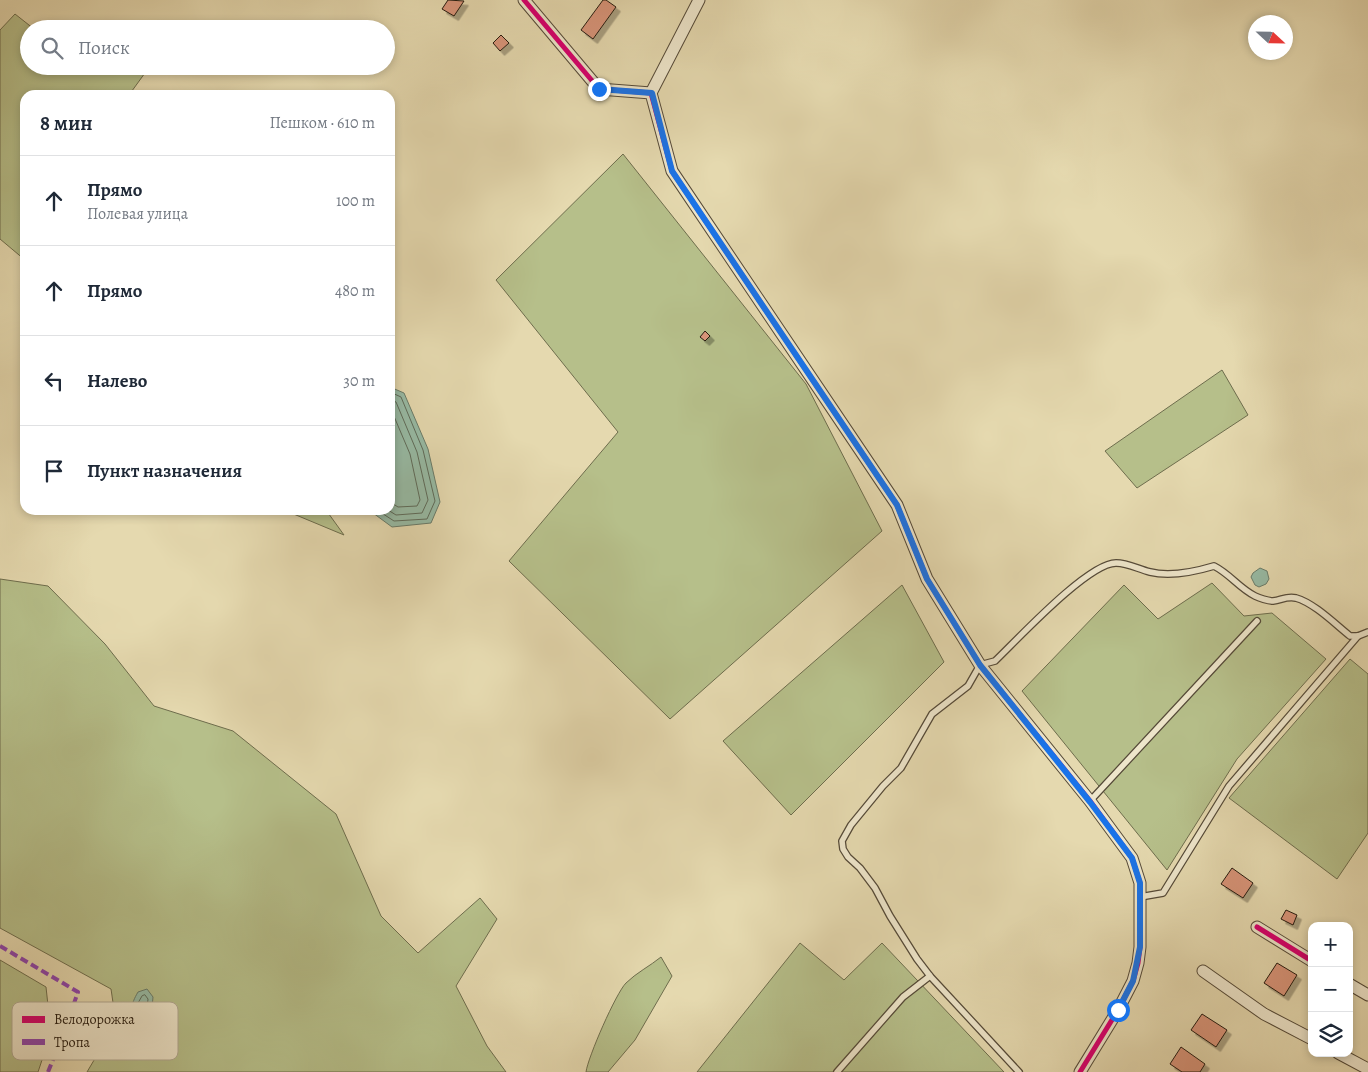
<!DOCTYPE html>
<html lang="ru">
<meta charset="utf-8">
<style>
body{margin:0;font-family:Alegreya,serif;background:#f6f6f7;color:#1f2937}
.controls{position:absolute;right:15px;bottom:15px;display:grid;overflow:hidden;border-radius:10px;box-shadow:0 2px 8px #0003}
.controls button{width:45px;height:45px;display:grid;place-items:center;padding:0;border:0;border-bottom:1px solid #e0e1e3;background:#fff;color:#1f2937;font:25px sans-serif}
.compass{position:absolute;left:1248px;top:15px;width:45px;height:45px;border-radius:50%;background:#fff;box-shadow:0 2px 8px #0003;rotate:112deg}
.stop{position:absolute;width:15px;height:15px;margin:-11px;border:4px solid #1a73e8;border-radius:50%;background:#fff}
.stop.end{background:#1a73e8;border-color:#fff;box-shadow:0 1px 5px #0008}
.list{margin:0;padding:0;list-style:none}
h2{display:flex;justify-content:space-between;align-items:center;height:65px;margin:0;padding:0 20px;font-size:21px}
h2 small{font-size:16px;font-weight:400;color:#747a83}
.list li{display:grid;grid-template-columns:32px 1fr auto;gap:15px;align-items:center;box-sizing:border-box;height:90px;padding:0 20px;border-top:1px solid #e0e1e3}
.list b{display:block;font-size:19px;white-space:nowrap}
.list p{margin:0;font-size:16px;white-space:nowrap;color:#747a83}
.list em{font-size:16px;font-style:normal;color:#747a83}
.icon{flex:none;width:28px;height:28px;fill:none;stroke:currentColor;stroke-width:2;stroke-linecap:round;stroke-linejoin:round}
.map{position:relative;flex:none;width:1368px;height:1072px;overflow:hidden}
.search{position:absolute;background:#fff;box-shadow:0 2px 8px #0003;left:20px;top:20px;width:375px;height:55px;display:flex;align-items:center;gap:12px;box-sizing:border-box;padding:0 18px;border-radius:28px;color:#747a83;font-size:19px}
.panel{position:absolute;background:#fff;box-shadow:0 2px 8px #0003;left:20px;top:90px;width:375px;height:425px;border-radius:15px}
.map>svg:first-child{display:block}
.green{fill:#b6bf8a;stroke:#6e6d4d}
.water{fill:#97bba5;stroke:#697b69}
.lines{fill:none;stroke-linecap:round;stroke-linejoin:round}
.shore{stroke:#5e6b5a;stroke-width:1}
.building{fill:#d9957a;stroke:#251b10;filter:url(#shadow)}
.service-casing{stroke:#554a38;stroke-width:8}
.minor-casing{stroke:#554a38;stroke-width:13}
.service{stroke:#eee6cb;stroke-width:5.5}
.minor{stroke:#eee6cb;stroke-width:11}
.quiet{stroke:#8e44ad;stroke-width:4;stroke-dasharray:8 4;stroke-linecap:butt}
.cycleway-casing{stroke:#eee6cb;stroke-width:8}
.cycleway{stroke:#d6006c;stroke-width:5}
.route{stroke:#1a73e8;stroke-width:6}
.key{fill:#eee6cb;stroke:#b2a993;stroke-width:1}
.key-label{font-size:14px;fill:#251b10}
</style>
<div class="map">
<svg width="1368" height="1072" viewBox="0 0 1368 1072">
<defs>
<filter id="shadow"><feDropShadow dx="4.5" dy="4.5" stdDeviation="0" flood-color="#0004"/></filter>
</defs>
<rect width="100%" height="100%" fill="#e5d9af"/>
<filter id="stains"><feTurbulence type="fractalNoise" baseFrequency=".004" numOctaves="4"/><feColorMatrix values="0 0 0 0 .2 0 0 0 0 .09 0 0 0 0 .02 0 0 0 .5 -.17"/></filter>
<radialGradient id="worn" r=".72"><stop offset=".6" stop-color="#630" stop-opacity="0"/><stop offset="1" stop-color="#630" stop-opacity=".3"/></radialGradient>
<g class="green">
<path d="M15 14 34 29H29V66H150L129 95H25V260L0 239V30Z"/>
<path d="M623 154 806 384 882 531 670 719 509 561 618 432 496 280Z"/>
<path d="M1222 370 1248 415 1137 488 1105 451Z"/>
<path d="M284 510H326L344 535Z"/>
<path d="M0 579 48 586 105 644 154 706 233 731 336 814 381 916 418 953 480 898 497 919 456 986 487 1046 506 1072H87L116 1023 111 989 0 928Z"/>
<path d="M1212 583 1244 616 1272 613 1326 659 1237 759 1167 870 1022 691 1124 585 1158 619Z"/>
<path d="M902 585 944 662 791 815 723 741Z"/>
<path d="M1350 659 1368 674V833L1337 879 1229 798Z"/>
<path d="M800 943 844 980 882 943 1004 1072H697Z"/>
<path d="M661 957 672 976 635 1040 608 1072H586C588 1057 616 993 626 983 636 973 650 966 661 957Z"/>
<path d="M0 960 46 987 51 1033 38 1072H0Z"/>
</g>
<g class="water">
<path d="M390 387 404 393 428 449 440 502 431 523 392 527 369 510H390Z"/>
<path d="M1260 568 1267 571 1269 579 1266 584 1259 587 1255 585 1251 577 1253 573Z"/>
<path d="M147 989 153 997 152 1008 157 1017 152 1028 136 1027C128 1014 131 1004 138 992Z"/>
</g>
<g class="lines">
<g class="shore">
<path d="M390 407 410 454 420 500 417 506 398 507 390 502"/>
<path d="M377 510 394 521 427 519 435 501 423 450 401 397 390 392"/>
<path d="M388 510 396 515 422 513 428 500 417 452 396 402 390 399"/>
<path d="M145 995 148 999 147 1009 151 1017 148 1023 139 1022 136 1017 138 1003 142 996Z"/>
</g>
</g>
<g class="building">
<path d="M448 0 464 1 454 16 442 9Z"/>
<path d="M603 0H606L616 7 593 39 581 30Z"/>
<path d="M501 35 509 43 500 51 493 43Z"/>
<path d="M705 331 710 336 705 341 700 337Z"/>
<path d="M1232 868 1253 883 1243 898 1221 884Z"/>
<path d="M1286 910 1297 915 1293 925 1281 919Z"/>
<path d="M1277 963 1297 975 1284 996 1264 983Z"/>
<path d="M1202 1014 1227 1030 1216 1047 1191 1030Z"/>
<path d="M1181 1047 1205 1064 1200 1072H1182L1170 1064Z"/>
</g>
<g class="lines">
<g class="service-casing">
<g id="service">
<path d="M1090 801 1257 621"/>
<path d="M1140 897 1163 893 1229 786 1358 636"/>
<path d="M837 1072 903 997 930 976"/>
<path d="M1019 1072 930 976 917 959 890 916 875 888 860 868 848 857 843 849 842 841 851 825 883 786 901 768 932 714 968 686 980 665 995 661C1018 639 1088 563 1116 563 1128 563 1138 569 1150 572 1170 577 1194 572 1214 566 1230 574 1239 588 1255 596 1259 598 1268 601 1273 601 1282 600 1286 596 1296 598 1314 603 1335 624 1350 636H1358L1368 632"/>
</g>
</g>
<g class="minor-casing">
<g id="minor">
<path d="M524 0 599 89 651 93 672 171 897 505 927 579 980 665 1090 801 1132 858 1140 883V947L1138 963 1133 981 1118 1010 1080 1072"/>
<path d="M651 93 699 0"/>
<path d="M1257 927 1312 961"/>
<path d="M1203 971 1264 1014 1312 1039"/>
<path d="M1349 984 1368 995"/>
<path d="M1338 1053 1368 1069"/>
</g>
</g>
<use href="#service" class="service"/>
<use href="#minor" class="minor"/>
<path class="quiet" d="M0 946 78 992 61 1040 48 1072"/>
<g class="cycleway-casing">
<g id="cycleway">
<path d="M524 0 599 89 651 93 672 171 897 505 927 579 980 665 1090 801 1132 858 1140 883V947L1138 963 1133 981 1118 1010 1080 1072"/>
<path d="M1257 927 1312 961"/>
</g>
</g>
<use href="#cycleway" class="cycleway"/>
</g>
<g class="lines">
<path class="route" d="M599 89 652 93 672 171 897 505 927 579 980 665 1090 802 1132 858 1140 883V947L1133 981 1118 1010"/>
</g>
<rect x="12" y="1002" width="166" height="58" rx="8" class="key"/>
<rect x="22" y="1016" width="23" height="7" fill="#d6006c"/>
<rect x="22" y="1039" width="23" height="6" fill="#8e44ad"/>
<g class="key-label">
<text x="54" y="1024">Велодорожка</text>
<text x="54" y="1047">Тропа</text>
</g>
<rect width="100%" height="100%" filter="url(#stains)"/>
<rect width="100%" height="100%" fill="url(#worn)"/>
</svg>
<div class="controls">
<button>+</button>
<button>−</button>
<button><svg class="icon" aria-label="layers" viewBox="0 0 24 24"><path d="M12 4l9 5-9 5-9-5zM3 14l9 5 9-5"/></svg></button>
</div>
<svg class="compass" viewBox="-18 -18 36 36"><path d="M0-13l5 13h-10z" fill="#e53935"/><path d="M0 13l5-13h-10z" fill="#747a83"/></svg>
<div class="stop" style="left:1118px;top:1010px"></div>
<div class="stop end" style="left:599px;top:89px"></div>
<div class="search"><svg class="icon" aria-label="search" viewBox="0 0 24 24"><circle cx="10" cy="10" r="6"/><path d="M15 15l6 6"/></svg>Поиск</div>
<section class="panel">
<h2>8 мин<small>Пешком · 610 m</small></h2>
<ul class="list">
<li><svg class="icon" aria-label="ahead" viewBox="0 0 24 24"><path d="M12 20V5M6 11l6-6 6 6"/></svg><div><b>Прямо</b><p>Полевая улица</p></div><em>100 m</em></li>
<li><svg class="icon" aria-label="ahead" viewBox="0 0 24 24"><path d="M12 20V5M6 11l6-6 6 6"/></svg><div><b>Прямо</b></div><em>480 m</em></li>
<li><svg class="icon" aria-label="left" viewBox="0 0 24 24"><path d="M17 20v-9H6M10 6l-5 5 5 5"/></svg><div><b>Налево</b></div><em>30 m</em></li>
<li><svg class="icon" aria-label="arrive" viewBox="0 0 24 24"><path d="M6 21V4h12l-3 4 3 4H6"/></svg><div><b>Пункт назначения</b></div></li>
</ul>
</section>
</div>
